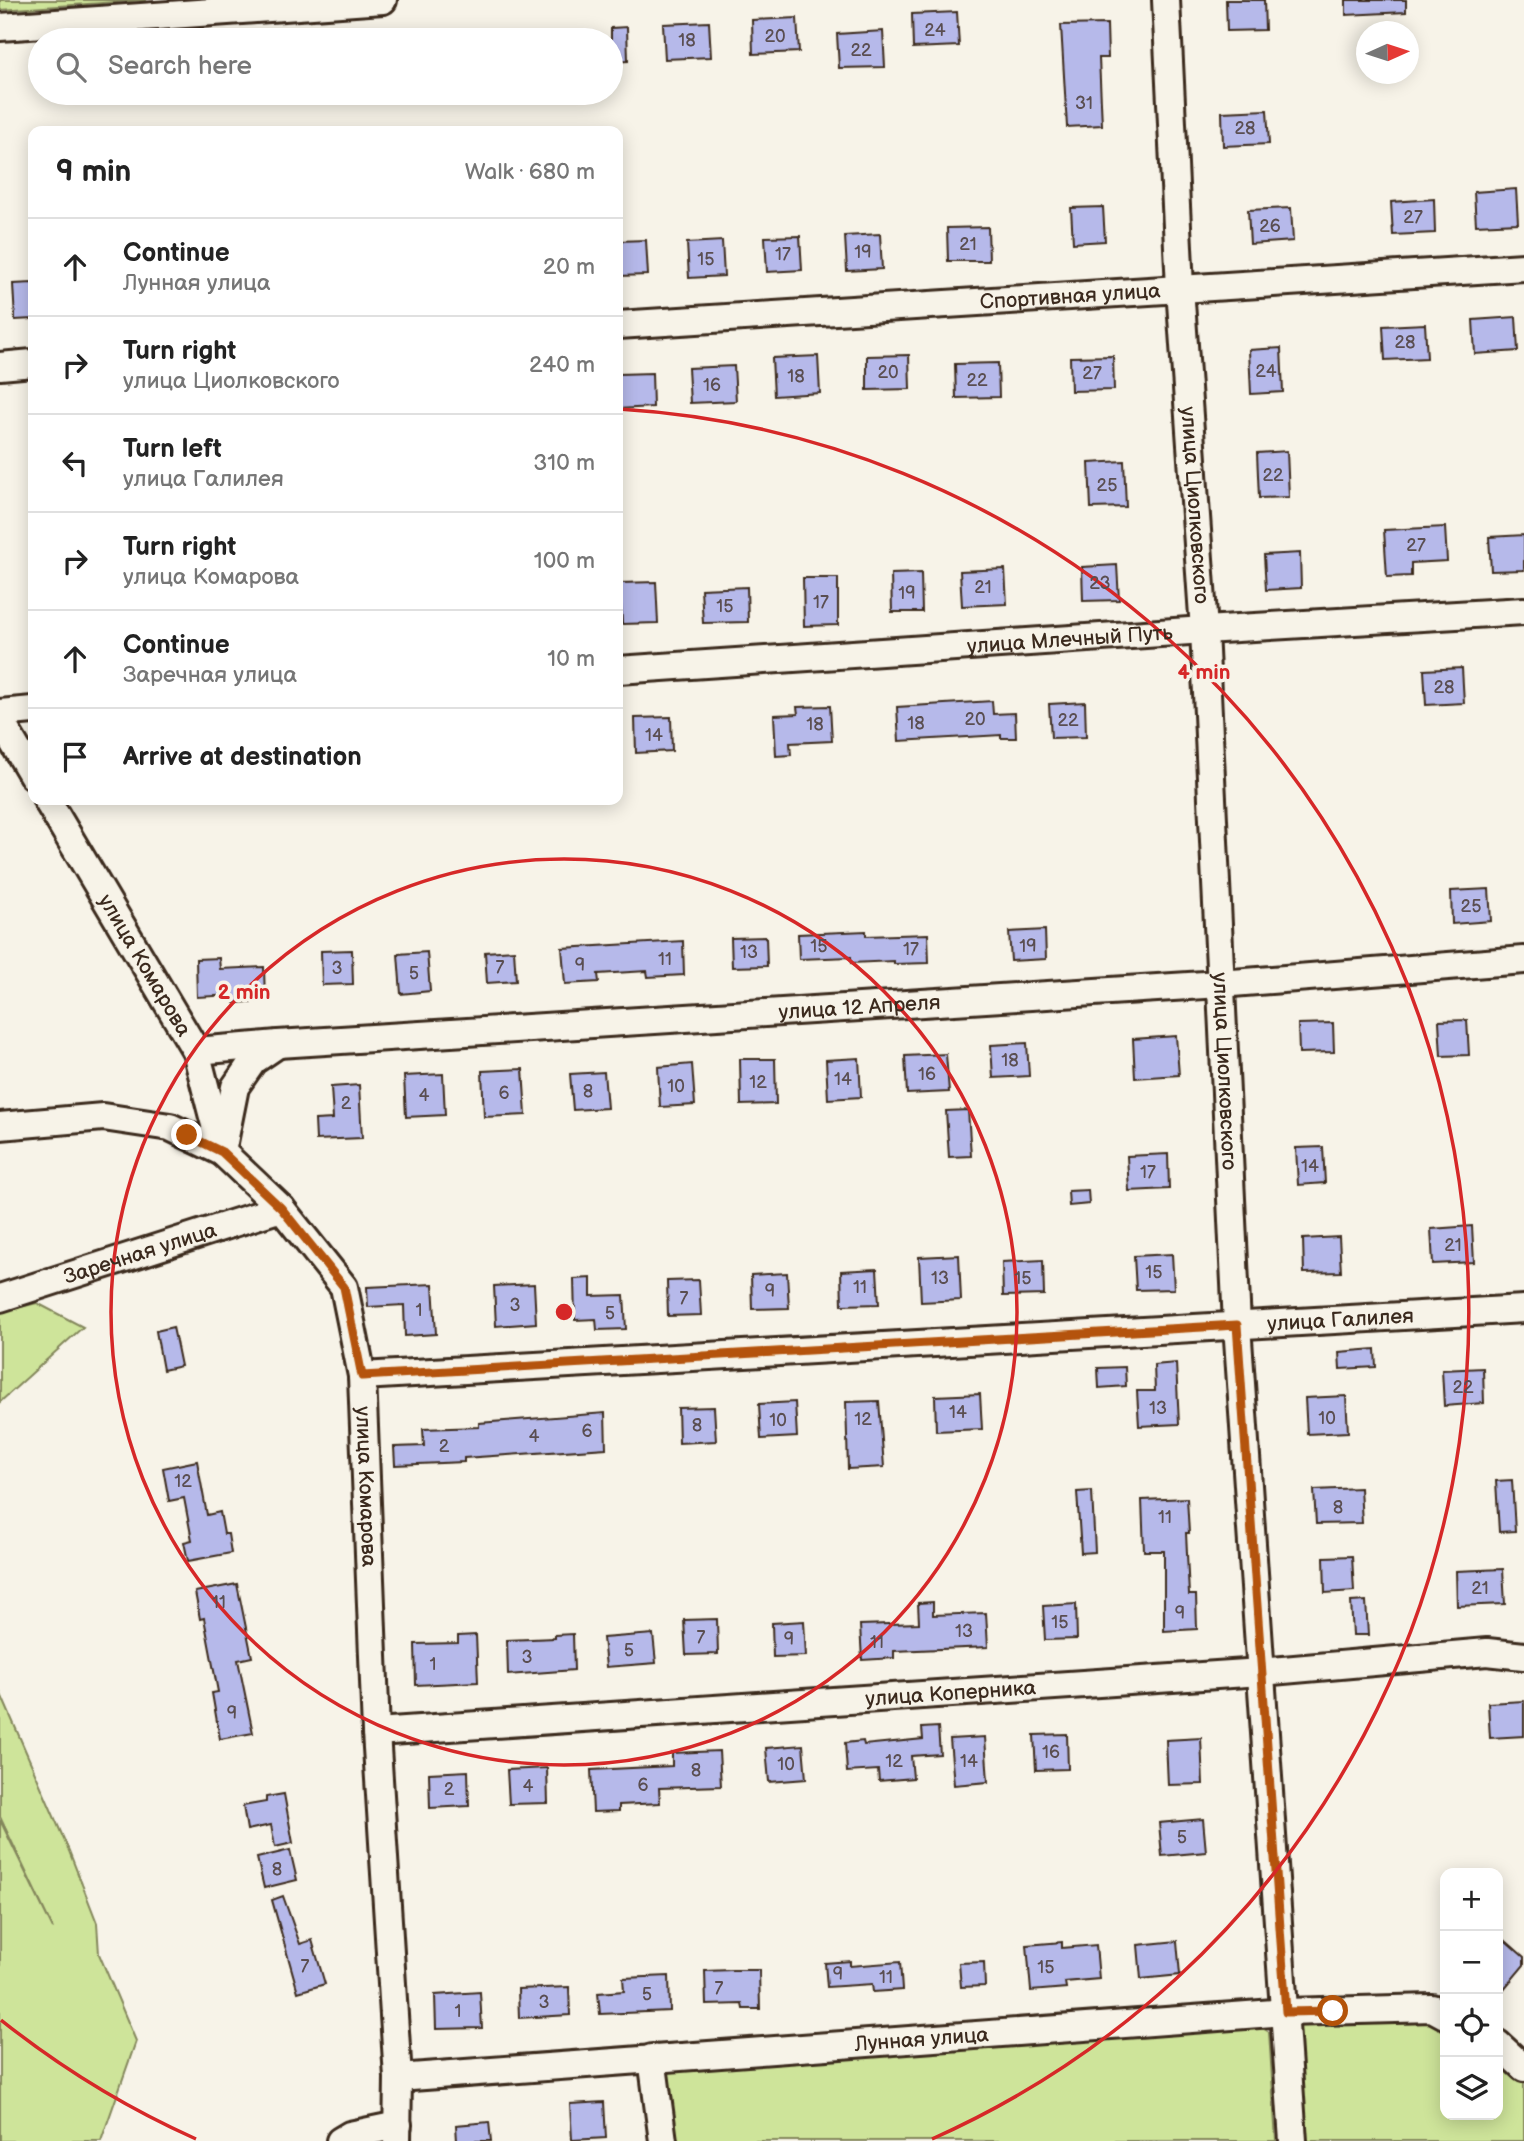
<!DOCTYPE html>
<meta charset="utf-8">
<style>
body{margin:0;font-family:"Balsamiq Sans",sans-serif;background:#f6f6f6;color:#222}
.controls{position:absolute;right:21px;bottom:21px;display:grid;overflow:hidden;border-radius:14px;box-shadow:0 4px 18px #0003}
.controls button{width:63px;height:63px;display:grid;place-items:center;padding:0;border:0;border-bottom:2px solid #e0e0e0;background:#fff;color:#222;font:35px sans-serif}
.compass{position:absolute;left:1356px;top:21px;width:63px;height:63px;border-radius:50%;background:#fff;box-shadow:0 4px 18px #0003;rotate:87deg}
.stop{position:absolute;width:21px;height:21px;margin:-16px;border:5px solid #b45309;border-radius:50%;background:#fff}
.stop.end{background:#b45309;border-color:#fff;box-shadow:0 2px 7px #0008}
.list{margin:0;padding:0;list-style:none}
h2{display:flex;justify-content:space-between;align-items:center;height:91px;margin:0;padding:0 28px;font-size:30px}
h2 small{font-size:23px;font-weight:400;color:#767676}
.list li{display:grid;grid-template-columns:46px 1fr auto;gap:21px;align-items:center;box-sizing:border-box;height:98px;padding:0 28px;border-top:2px solid #e0e0e0}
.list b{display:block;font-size:26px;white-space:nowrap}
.list p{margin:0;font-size:23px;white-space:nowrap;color:#767676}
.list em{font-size:23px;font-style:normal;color:#767676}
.icon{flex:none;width:38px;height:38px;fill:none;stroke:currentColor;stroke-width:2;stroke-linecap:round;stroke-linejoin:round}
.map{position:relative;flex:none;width:1524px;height:2141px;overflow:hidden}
.search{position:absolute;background:#fff;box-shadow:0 4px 18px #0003;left:28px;top:28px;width:595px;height:77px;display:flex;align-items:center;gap:18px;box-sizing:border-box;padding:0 24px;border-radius:38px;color:#767676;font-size:26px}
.panel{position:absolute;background:#fff;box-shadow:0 4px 18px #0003;left:28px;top:126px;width:595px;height:679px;border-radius:14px}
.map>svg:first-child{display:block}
.green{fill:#cee49a;stroke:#84875c;stroke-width:2}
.building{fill:#b6b9ea;stroke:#3b2a1e;stroke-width:2}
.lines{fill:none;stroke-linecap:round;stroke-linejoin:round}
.minor-casing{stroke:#3b2a1e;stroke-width:32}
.minor{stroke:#f7f3e8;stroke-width:26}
.route{stroke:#b45309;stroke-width:9}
.ring{fill:none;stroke:#d62828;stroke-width:3.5}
.labels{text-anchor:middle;stroke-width:7;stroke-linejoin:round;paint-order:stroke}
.number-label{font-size:18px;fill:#5a4e51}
.street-label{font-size:21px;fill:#3b2a1e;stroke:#f7f3e8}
.centre{fill:#d62828;stroke:#f7f3e8;stroke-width:3.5}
.ring-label{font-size:21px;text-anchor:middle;font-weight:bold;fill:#d62828;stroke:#f7f3e8;stroke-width:7;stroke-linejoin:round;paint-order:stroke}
</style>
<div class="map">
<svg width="1524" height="2141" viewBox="0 0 1524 2141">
<rect width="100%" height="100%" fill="#f7f3e8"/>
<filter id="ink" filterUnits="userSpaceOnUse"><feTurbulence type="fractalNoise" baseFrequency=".0143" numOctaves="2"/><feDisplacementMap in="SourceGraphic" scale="14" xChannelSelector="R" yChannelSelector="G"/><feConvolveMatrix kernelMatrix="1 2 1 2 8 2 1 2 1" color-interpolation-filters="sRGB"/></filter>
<g filter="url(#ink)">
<g class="green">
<path d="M0 0H146L0 10Z"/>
<path d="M37 1303 83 1327 0 1402V1312Z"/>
<path d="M0 1692 69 1851 97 1923 99 1954 136 2041 101 2141H0V1820L53 1929 0 1817Z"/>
<path d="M1433 2018 1445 2024V2115H1498V2057L1524 2082V2141H1305L1297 2027 1308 2020Z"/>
<path d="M1254 2023 1269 2032 1276 2141H671L664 2084 667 2069Z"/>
</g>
<g class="building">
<path d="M1226 0H1264L1265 30 1227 31Z"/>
<path d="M1346 0H1406V12L1346 15Z"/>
<path d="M957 12 959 46 913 48 912 14Z"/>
<path d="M797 18 799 52 753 54 752 20Z"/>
<path d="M709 22 711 57 665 59 663 24Z"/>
<path d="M1107 24 1108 58H1099L1102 125 1067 127 1061 25Z"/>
<path d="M627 27 628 61 611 62V28Z"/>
<path d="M883 31 885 67 839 68 837 34Z"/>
<path d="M1267 110 1269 144 1223 146 1222 112Z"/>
<path d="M1516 189 1518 223 1476 225 1474 192Z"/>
<path d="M1434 199 1435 233 1393 235 1391 202Z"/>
<path d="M1103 207 1105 241 1073 243 1071 208Z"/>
<path d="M1291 208 1293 241 1250 244 1248 210Z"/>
<path d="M988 227 989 261H948L947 228Z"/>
<path d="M880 234 882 269 847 271 845 236Z"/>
<path d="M800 236 802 270 767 272 765 237Z"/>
<path d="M646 240 648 275 618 276V241Z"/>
<path d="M722 241 724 276 689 278 687 243Z"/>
<path d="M33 283V319L15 320 13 284Z"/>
<path d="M1516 317 1518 351 1475 354 1473 320Z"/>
<path d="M1425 324 1427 358 1385 360 1383 326Z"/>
<path d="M1281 348 1283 392 1251 394 1249 350Z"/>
<path d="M909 355 910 389 867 390V356Z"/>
<path d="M818 356 820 393 774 396 772 358Z"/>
<path d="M1113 356 1114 390 1071 391 1070 357Z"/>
<path d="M998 363 999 397 956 398 955 364Z"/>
<path d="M734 366 736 401 690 403 688 368Z"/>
<path d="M652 373 653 407 618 409V374Z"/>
<path d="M1287 451 1289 497 1259 498 1257 453Z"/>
<path d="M1124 461 1126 507 1091 508 1089 463Z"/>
<path d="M1445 527 1447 561 1411 563V576L1387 577 1384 530Z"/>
<path d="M1524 535V570L1491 571 1489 537Z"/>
<path d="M1300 553 1301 588 1266 590 1264 555Z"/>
<path d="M1117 565 1119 600 1083 601 1082 567Z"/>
<path d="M1005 569 1007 604 962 606 960 571Z"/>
<path d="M921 573 922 612H892L891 574Z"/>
<path d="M803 578H838V625L804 626Z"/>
<path d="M656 582 658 623 622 624 620 583Z"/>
<path d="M747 587 748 622 703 623 701 589Z"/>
<path d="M1462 668 1464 703 1426 705 1424 670Z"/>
<path d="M992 701 993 714 1015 713 1016 738H1001V735L899 741 897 707Z"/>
<path d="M1085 702 1086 737 1051 738 1049 704Z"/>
<path d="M830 706 832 741 790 743 791 755 776 756 774 715 798 714 797 707Z"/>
<path d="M671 717 672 751 636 753 635 718Z"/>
<path d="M1489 889 1491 921 1452 924 1451 891Z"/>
<path d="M1045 930 1046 959 1011 961 1009 932Z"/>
<path d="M866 931V936L928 934 929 963 894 964V961L851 963V957L799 959 798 934Z"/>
<path d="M766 937 767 966 732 967 731 938Z"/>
<path d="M683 941 684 975 648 977 647 971 598 974 599 982 565 984 562 948Z"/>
<path d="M352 950 353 984 322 985 321 951Z"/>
<path d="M514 950 516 981 487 983 485 952Z"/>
<path d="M427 952 430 991 401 994 398 954Z"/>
<path d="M219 958 220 969 264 967 265 1001 234 1003 233 995 197 997 196 959Z"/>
<path d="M1467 1020 1469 1055 1441 1056 1439 1021Z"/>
<path d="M1333 1023 1334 1052 1299 1053 1298 1024Z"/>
<path d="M1176 1036 1179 1075 1135 1078 1133 1039Z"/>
<path d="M1027 1043 1029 1076 993 1078 991 1045Z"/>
<path d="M946 1054 949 1092 907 1094 905 1056Z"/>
<path d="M859 1058 861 1097 828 1099 826 1060Z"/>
<path d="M740 1059H775L776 1104 741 1105Z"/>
<path d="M692 1064 695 1105 660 1107 658 1067Z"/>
<path d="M523 1069 526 1115 484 1117 482 1071Z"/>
<path d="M604 1072 607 1108 573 1110 570 1074Z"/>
<path d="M443 1074 445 1115 406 1117 404 1076Z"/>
<path d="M359 1085 362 1138 316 1140 315 1120 333 1119 331 1087Z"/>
<path d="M968 1110 971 1156 949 1157 946 1111Z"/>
<path d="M1323 1147 1325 1183 1298 1185 1296 1148Z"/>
<path d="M1168 1154 1169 1189 1129 1191 1127 1156Z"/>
<path d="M1088 1190 1089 1204 1069 1206 1068 1191Z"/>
<path d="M1472 1226 1474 1262 1433 1264 1431 1229Z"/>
<path d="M1339 1237 1341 1272 1304 1273 1303 1239Z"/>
<path d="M1172 1254 1174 1289 1136 1290 1134 1256Z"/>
<path d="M959 1255 961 1300 921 1302 919 1257Z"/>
<path d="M1043 1260 1044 1295 1003 1296 1002 1262Z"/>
<path d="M877 1269 879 1304 842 1305 841 1271Z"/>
<path d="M787 1273 789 1308 752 1309 751 1275Z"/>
<path d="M591 1278V1296L624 1295 626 1329 597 1330 596 1319 575 1320 574 1279Z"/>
<path d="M699 1280 701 1315 668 1316 667 1281Z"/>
<path d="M433 1284 436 1334 405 1336 404 1305 368 1307 367 1287Z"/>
<path d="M534 1284 536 1323 496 1326 494 1286Z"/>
<path d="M173 1327 181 1366 163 1370 156 1331Z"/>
<path d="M1375 1349 1376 1367 1340 1369 1339 1352Z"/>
<path d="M1176 1363 1179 1424 1139 1426 1137 1391H1155L1154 1365Z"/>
<path d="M1125 1367 1126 1386 1099 1388 1098 1368Z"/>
<path d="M1483 1368 1484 1403 1444 1406 1442 1370Z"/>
<path d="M980 1394 982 1429 936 1431 935 1396Z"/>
<path d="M1346 1396 1348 1432 1307 1434 1305 1398Z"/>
<path d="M879 1401 884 1467 848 1469 846 1402Z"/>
<path d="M795 1402 797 1437 761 1439 759 1404Z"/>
<path d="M714 1407 716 1441 679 1443 678 1408Z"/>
<path d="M605 1413 606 1448 464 1458V1462L395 1465 394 1447 424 1446 423 1429 479 1427V1423Z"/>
<path d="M197 1461 207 1515 220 1512 224 1534H228L231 1553 188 1561 184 1542 192 1540 184 1498 169 1501 163 1468Z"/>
<path d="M1512 1480 1515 1531 1499 1532 1496 1481Z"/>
<path d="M1360 1488 1362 1523 1316 1524 1314 1490Z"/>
<path d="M1092 1491 1095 1552 1081 1553 1077 1492Z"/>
<path d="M1187 1498 1189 1533H1186L1189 1595H1196L1197 1629 1164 1631V1551H1144L1142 1500Z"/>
<path d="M1352 1556 1354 1591 1325 1593 1324 1557Z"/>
<path d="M1503 1569 1505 1604 1457 1606 1456 1571Z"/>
<path d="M237 1584 252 1657 238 1660 253 1733 220 1739 212 1693 218 1692 204 1618 200 1619 195 1592Z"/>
<path d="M1366 1601 1368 1635H1353L1351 1602Z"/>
<path d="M933 1602V1615L986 1613 988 1647 894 1651V1658L862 1660 860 1625 919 1623 918 1603Z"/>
<path d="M1076 1604 1077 1639 1045 1640 1043 1606Z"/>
<path d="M717 1619 718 1654 686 1655 684 1620Z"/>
<path d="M804 1621 806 1656 773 1657 772 1623Z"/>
<path d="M573 1634 574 1670 508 1675 507 1640 555 1638V1635Z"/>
<path d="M653 1634 656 1663 606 1667 603 1638Z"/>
<path d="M476 1635 478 1682 416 1685 415 1644 458 1643V1636Z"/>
<path d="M1524 1701V1736L1490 1738 1488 1703Z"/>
<path d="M938 1727 940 1754 911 1756 913 1778 879 1781 878 1770 847 1772 845 1743 863 1741 864 1745 923 1739 922 1728Z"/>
<path d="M1067 1734 1068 1769 1036 1770 1034 1735Z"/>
<path d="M985 1737 988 1782 954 1785 950 1739Z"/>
<path d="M1201 1738 1203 1784 1168 1785 1166 1740Z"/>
<path d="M803 1745 806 1779 769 1782 766 1748Z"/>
<path d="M719 1751 721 1786 659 1788 660 1803 619 1805V1811L593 1812 591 1770 672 1766V1753Z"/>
<path d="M547 1768 548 1803 509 1804 507 1770Z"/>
<path d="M468 1771 469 1806 430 1808 429 1773Z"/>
<path d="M284 1794 293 1843 275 1847 271 1825 247 1830 243 1806 266 1802V1797Z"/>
<path d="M1203 1819 1206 1852 1162 1856 1159 1823Z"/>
<path d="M290 1850 297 1880 264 1888 257 1858Z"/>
<path d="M283 1896 300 1944 312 1940 325 1984 298 1992 272 1900Z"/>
<path d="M1498 1934 1524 1957V1965L1498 1996Z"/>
<path d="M1177 1941 1180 1975 1141 1979 1138 1945Z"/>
<path d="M1062 1942V1948L1096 1945 1099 1979 1065 1982 1066 1988 1031 1991 1027 1945Z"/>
<path d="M850 1961V1966L900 1962 902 1990 873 1992 872 1984 827 1987 825 1963Z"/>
<path d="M984 1962 985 1986 961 1987 959 1963Z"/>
<path d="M732 1970H759L760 2009H743L742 2004 706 2005 705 1971Z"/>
<path d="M669 1976 670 2011 600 2014 598 1993 624 1991 623 1978Z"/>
<path d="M569 1987 570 2015 519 2018 518 1989Z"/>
<path d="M480 1992 482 2028 436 2029 435 1995Z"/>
<path d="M604 2102 606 2138 572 2140 570 2104Z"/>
<path d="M489 2122 491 2141H457L456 2125Z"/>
</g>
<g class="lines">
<g class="minor-casing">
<g id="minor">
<path id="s1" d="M1166 0 1180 288 1204 630 1237 1325 1293 2141"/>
<path d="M0 27 383 0"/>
<path id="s2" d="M618 325 1524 267"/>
<path d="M0 366 33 363"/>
<path id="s3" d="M618 670 1204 630 1524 611"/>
<path d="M0 713 33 710"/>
<path d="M0 720 33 776"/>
<path id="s4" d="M47 800 196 1051 222 1152 281 1208 344 1287 362 1376 376 1732 398 2078 397 2141"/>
<path id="s5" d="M196 1051 278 1044 1220 984 1524 960"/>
<path d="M0 1126 103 1117 170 1127 222 1152"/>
<path d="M223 1147 235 1087 253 1061 278 1044"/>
<path id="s6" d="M0 1298 281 1208"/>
<path id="s7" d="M362 1376 1524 1309"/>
<path id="s8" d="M376 1732 1261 1672 1487 1652 1524 1656"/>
<path d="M1498 2044 1524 2068"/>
<path d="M652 2058 663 2141"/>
<path id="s9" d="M398 2078 1286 2012 1432 2008 1445 2015"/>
<path d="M340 2141 350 2135 398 2125"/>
</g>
</g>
<use href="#minor" class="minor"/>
</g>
</g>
<g class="lines" filter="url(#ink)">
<path class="route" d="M187 1135 222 1152 281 1208 344 1287 362 1376 1237 1325 1286 2012 1333 2011"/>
</g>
<g class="ring">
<circle cx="564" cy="1312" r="453"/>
<path d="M196 2139A905 905 0 0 1 1 2020M619 409A905 905 0 0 1 932 2139"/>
</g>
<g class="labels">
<g class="number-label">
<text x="935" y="36">24</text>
<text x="775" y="42">20</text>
<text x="687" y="46">18</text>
<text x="861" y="56">22</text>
<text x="1084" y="109">31</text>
<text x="1245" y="134">28</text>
<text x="1413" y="223">27</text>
<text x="1270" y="232">26</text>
<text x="968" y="250">21</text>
<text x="863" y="258">19</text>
<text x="783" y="260">17</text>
<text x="706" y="265">15</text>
<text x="1405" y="348">28</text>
<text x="1266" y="377">24</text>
<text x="888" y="378">20</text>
<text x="1092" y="379">27</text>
<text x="796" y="382">18</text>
<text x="977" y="386">22</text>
<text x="712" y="391">16</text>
<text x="1273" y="481">22</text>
<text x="1107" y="491">25</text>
<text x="1416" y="551">27</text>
<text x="1100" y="589">23</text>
<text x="983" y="593">21</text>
<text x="907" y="599">19</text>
<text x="821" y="608">17</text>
<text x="725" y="612">15</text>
<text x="1444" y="693">28</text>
<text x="975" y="725">20</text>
<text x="1068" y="726">22</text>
<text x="916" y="729">18</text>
<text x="815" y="730">18</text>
<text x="654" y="741">14</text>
<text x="1471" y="912">25</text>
<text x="819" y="952">15</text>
<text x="1028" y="952">19</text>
<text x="911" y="955">17</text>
<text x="749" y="958">13</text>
<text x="665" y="965">11</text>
<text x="580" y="971">9</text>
<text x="500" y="973">7</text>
<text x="337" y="974">3</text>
<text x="414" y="979">5</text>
<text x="1010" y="1066">18</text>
<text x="927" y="1080">16</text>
<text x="843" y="1085">14</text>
<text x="758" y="1088">12</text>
<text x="676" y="1092">10</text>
<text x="588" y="1097">8</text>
<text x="504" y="1099">6</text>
<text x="424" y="1101">4</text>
<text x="346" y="1109">2</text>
<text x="1310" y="1172">14</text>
<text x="1148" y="1178">17</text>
<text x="1453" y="1251">21</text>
<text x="1154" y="1278">15</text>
<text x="940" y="1284">13</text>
<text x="1023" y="1284">15</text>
<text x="860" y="1293">11</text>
<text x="770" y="1297">9</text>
<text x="684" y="1304">7</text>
<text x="515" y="1311">3</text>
<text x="419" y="1316">1</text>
<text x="610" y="1319">5</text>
<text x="1463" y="1393">22</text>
<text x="1158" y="1414">13</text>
<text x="958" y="1418">14</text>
<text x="1327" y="1424">10</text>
<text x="863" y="1425">12</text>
<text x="778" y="1426">10</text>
<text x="697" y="1431">8</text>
<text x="587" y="1437">6</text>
<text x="534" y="1442">4</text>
<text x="444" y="1452">2</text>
<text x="183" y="1487">12</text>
<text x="1338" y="1513">8</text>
<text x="1165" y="1523">11</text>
<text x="1480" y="1594">21</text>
<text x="219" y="1608">11</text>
<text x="1180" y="1619">9</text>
<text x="1060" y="1628">15</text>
<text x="964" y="1637">13</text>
<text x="701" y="1643">7</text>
<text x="789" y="1645">9</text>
<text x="877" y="1648">11</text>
<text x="629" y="1656">5</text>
<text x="527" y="1663">3</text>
<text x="433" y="1670">1</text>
<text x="232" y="1719">9</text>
<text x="1051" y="1758">16</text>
<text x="894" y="1767">12</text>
<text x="969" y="1767">14</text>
<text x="786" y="1770">10</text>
<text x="696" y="1776">8</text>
<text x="643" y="1791">6</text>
<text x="528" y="1792">4</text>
<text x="449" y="1795">2</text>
<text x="1182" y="1843">5</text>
<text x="277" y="1875">8</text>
<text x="305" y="1972">7</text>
<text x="1046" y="1973">15</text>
<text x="838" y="1980">9</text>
<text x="886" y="1983">11</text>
<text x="719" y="1994">7</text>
<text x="647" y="2000">5</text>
<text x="544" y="2008">3</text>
<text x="458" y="2017">1</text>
</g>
<g class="street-label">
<text dy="7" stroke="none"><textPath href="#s2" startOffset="453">Спортивная улица</textPath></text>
<text dy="7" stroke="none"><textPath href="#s1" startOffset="506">улица Циолковского</textPath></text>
<text dy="7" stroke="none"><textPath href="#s3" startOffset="453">улица Млечный Путь</textPath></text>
<text dy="7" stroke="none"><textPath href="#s4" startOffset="192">улица Комарова</textPath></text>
<text dy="7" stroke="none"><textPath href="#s5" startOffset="665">улица 12 Апреля</textPath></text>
<text dy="7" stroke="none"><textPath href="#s1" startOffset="1073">улица Циолковского</textPath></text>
<text dy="7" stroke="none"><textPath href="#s6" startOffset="147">Заречная улица</textPath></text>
<text dy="7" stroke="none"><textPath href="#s7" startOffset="980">улица Галилея</textPath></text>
<text dy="7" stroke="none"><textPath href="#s4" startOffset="780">улица Комарова</textPath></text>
<text dy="7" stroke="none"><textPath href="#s8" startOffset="576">улица Коперника</textPath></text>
<text dy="7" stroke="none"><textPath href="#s9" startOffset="525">Лунная улица</textPath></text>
</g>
</g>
<circle cx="564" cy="1312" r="10" class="centre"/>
<g class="ring-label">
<text x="1204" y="679">4 min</text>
<text x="244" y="999">2 min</text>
</g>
</svg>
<div class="controls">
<button>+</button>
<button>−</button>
<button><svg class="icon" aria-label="locate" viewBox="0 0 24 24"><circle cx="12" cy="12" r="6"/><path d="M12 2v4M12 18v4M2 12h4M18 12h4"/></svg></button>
<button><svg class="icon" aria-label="layers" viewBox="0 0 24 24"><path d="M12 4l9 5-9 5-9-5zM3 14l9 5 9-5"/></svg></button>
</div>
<svg class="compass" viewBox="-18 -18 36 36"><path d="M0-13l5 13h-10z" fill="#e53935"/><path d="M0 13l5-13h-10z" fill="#767676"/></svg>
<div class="stop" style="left:1333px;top:2011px"></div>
<div class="stop end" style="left:187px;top:1135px"></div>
<div class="search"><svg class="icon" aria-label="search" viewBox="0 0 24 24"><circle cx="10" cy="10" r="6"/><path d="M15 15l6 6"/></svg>Search here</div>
<section class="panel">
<h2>9 min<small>Walk · 680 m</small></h2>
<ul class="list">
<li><svg class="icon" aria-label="ahead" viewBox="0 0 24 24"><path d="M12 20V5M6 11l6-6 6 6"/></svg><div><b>Continue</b><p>Лунная улица</p></div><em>20 m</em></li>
<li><svg class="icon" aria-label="right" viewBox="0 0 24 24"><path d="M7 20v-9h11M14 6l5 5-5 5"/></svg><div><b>Turn right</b><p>улица Циолковского</p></div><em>240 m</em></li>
<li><svg class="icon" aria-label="left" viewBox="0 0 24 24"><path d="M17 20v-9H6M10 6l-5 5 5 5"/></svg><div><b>Turn left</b><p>улица Галилея</p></div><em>310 m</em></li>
<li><svg class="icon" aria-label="right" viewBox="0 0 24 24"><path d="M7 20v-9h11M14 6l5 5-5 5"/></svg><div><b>Turn right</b><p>улица Комарова</p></div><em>100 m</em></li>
<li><svg class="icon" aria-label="ahead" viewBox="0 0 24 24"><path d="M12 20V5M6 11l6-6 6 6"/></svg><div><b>Continue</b><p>Заречная улица</p></div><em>10 m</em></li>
<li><svg class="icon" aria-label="arrive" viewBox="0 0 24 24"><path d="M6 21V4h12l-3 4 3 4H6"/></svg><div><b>Arrive at destination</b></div></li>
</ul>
</section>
</div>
